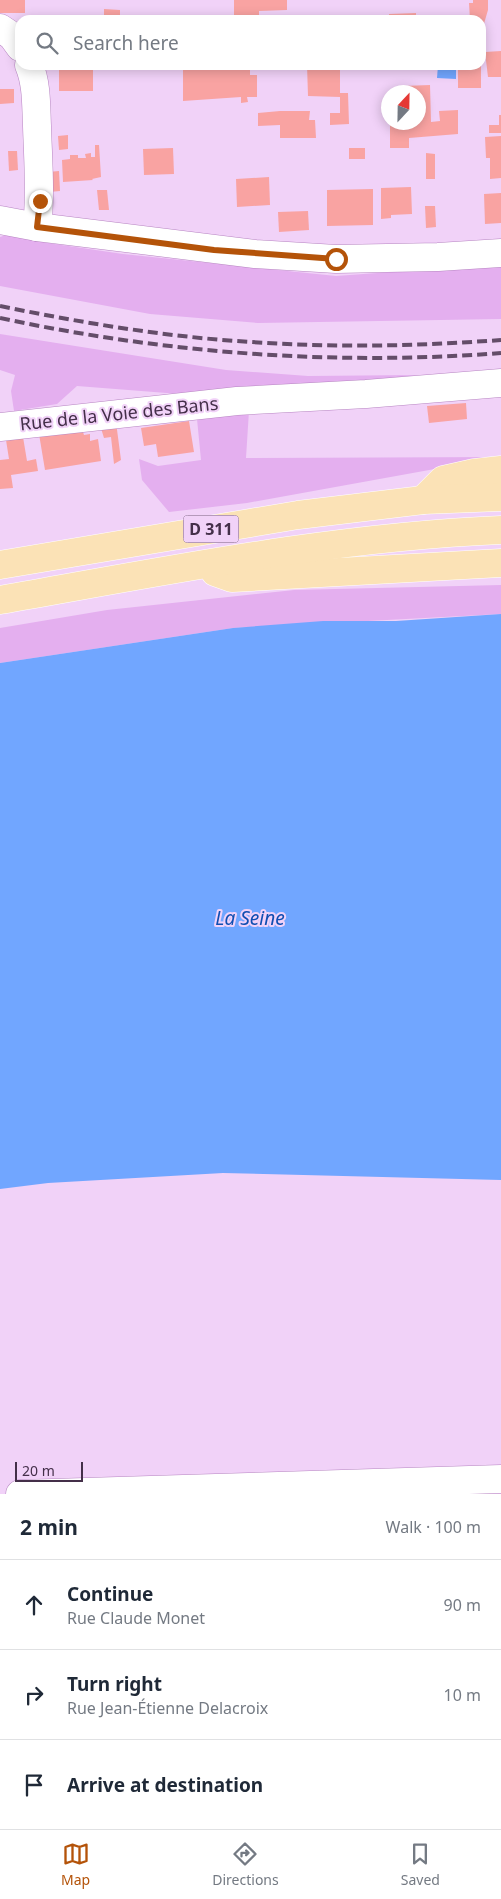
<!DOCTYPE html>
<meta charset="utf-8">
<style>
body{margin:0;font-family:"Noto Sans",sans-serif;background:#f6f6f7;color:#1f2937}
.compass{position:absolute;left:381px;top:85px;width:45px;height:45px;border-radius:50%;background:#fff;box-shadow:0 2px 12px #0003;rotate:22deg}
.scale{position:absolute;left:15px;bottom:12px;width:68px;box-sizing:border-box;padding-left:5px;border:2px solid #442f49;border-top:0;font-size:14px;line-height:18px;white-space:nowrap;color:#442f49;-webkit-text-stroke:4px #f1d2f8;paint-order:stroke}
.stop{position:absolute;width:15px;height:15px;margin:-11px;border:4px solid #b45309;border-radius:50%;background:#fff}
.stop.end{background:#b45309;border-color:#fff;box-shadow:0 1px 5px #0008}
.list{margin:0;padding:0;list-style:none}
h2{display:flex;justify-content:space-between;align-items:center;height:65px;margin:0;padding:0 20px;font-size:21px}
h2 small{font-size:16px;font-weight:400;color:#747a83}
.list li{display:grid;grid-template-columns:32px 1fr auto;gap:15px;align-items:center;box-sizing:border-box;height:90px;padding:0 20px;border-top:1px solid #e0e1e3}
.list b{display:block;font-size:19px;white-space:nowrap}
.list p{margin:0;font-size:16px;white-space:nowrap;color:#747a83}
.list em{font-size:16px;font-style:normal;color:#747a83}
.icon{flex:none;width:28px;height:28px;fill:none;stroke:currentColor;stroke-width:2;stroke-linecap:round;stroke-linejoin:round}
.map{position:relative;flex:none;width:501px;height:1494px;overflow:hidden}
.search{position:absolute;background:#fff;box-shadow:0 2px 12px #0003;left:15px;right:15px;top:15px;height:55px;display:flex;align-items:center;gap:12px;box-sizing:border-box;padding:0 18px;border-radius:15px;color:#747a83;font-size:19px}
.sheet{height:335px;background:#fff}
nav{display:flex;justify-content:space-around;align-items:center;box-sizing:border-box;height:70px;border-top:1px solid #e0e1e3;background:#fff;font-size:14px;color:#747a83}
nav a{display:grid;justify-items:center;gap:2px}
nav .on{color:#b45309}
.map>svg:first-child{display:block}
.green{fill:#e4afef}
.water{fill:#71a6ff}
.building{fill:#f9a3a2}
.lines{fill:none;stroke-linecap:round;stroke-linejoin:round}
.minor-casing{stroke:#b785c2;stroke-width:29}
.major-casing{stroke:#fff;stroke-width:29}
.minor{stroke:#fff;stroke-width:28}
.major{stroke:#fbe2b6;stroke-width:28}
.rail{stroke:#644d69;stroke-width:4;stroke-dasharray:10 5;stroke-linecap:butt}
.route{stroke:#b45309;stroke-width:6}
.labels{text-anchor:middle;stroke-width:4;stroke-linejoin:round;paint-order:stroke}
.shield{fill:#f1d2f8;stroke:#78607e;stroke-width:1}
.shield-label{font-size:16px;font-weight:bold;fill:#442f49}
.street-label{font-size:18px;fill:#442f49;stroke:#f1d2f8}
.water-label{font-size:19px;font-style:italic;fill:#0f4eb2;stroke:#f1d2f8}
</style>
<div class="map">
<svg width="501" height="1494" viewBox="0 0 501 1494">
<rect width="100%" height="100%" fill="#f1d2f8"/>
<g class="green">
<path d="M9 234 48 243 123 254 336 276 501 264V319L258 323 150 314 0 286V237Z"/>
<path d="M0 334 226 370 308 376 417 375 250 395 246 458 501 457 247 503 169 512 142 480 139 459 158 466 201 460 197 419 212 411 218 397 77 386 57 404 14 411 11 391 15 375 0 370Z"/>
<path d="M501 585V614L233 628 0 663V628L107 610 294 590Z"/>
</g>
<g class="water">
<path d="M438 65H456V79L437 78Z"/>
<path d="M501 614V1180L223 1173 48 1183 0 1189V663L233 628 323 621H396Z"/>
</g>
<g class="building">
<rect x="0" y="0" width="25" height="13"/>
<path d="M234 0H287V10L259 11V18L234 19Z"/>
<path d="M473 0H488V10L483 27H481V20H470L469 3H473Z"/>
<path d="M104 9 120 10V20L104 19Z"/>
<path d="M416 13V20H389V14Z"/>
<path d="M173 16V20H131V17Z"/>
<path d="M501 51V77H488L485 52Z"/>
<path d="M51 65H76V70H93V91H59V68H51Z"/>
<path d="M183 65H234V69L250 68V75H257V97H247L248 102 241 103V97L183 101Z"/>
<path d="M307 65 340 66V93H348L349 124 330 125V113H340V97L308 96Z"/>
<rect x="458" y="65" width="23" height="23"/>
<path d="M430 85 431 122 440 121 439 111 458 110V134L409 138V148H390V122H418V92H404L403 86Z"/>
<path d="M0 89H14V103L0 104Z"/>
<path d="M280 111H310L309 120H315L316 138H280V125L258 126V113Z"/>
<path d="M499 115H501V133H489V125H499Z"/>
<path d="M68 135V149L59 150 58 136Z"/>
<path d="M501 136V178L490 179V158H486L485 137Z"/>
<path d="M95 145H99L101 177 92 179 93 180 63 182 62 160 70 159V155H78V158H86L85 154 91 153V157H95Z"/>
<path d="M173 148 174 174 144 175 143 149Z"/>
<rect x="349" y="148" width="16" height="11"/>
<path d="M8 151H17L18 170 9 171Z"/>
<path d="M426 153 435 154V179H426Z"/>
<path d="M59 171 60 191 49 192 48 172Z"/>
<path d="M269 177 270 205 237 207 236 179Z"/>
<path d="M411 187 412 214 391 215V218L381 219V188Z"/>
<path d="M373 189V225L327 226V190Z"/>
<path d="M97 190H107L109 210H99Z"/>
<path d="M501 193V223L485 224 484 194Z"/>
<path d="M425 206H435L436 227 426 228Z"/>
<path d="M308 211 309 230 279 232 278 212Z"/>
<path d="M466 403 467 419 429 423 427 406Z"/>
<path d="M189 421 194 452 158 457 156 444 144 446 141 428Z"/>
<path d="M116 422 121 460 114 464 111 437 104 438 100 425Z"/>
<path d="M83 432 84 435 90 434V441L98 439 101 461 45 470 39 434Z"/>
<path d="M23 437 27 461 36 459 38 471 11 475 13 488 0 489V460L9 459 6 440Z"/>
</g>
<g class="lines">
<g class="minor-casing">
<g id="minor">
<path d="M0 28 12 36 20 47"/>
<path d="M29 65C37 84 36 106 37 126 38 160 41 194 37 227"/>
<path d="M0 220 37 227 255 254 336 259 438 257 501 253"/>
<path d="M0 427 237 401 366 394 501 383"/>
<path d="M20 1494 501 1479"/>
</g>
</g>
<g class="major-casing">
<g id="major">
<path d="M423 500 443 480 474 473 501 470"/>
<path d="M0 565 298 515 423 500 501 497"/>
<path d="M215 572 232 578 501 563"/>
<path d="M0 600C166 571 332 537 501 530"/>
</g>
</g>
<use href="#minor" class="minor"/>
<use href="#major" class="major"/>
<g class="rail">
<path d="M0 306C83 323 167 337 251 342 335 348 418 346 501 340"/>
<path d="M0 318C164 353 333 366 501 353"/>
</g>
</g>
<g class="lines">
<path class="route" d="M40 201 37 227 214 250 336 259"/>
</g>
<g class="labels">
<rect class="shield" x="183.5" y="515.5" width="55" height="27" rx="4"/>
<g class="shield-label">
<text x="211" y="535">D 311</text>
</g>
<g class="street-label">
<text transform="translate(119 414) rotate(-6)" y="6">Rue de la Voie des Bans</text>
</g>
<g class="water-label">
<text x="250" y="925">La Seine</text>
</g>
</g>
</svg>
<svg class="compass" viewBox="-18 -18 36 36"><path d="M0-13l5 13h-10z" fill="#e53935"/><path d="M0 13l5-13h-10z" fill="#747a83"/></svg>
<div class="scale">20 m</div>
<div class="stop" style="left:336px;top:259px"></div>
<div class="stop end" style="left:40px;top:201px"></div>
<div class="search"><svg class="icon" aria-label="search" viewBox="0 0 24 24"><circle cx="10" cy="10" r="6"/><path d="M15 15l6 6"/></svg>Search here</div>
</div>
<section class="sheet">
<h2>2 min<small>Walk · 100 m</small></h2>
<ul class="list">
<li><svg class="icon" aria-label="ahead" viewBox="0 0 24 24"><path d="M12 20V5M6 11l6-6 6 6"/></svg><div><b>Continue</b><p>Rue Claude Monet</p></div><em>90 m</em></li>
<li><svg class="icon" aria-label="right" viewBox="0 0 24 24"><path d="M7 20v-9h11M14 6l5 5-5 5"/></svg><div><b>Turn right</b><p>Rue Jean-Étienne Delacroix</p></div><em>10 m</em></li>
<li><svg class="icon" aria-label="arrive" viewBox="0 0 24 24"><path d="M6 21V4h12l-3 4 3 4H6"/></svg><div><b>Arrive at destination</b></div></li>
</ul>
</section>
<nav>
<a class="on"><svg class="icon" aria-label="map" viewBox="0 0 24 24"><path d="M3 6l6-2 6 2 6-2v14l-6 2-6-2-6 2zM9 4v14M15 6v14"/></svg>Map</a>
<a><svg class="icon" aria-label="directions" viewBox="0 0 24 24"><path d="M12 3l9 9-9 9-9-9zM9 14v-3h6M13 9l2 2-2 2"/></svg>Directions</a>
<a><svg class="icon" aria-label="saved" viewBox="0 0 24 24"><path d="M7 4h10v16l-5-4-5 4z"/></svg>Saved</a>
</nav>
